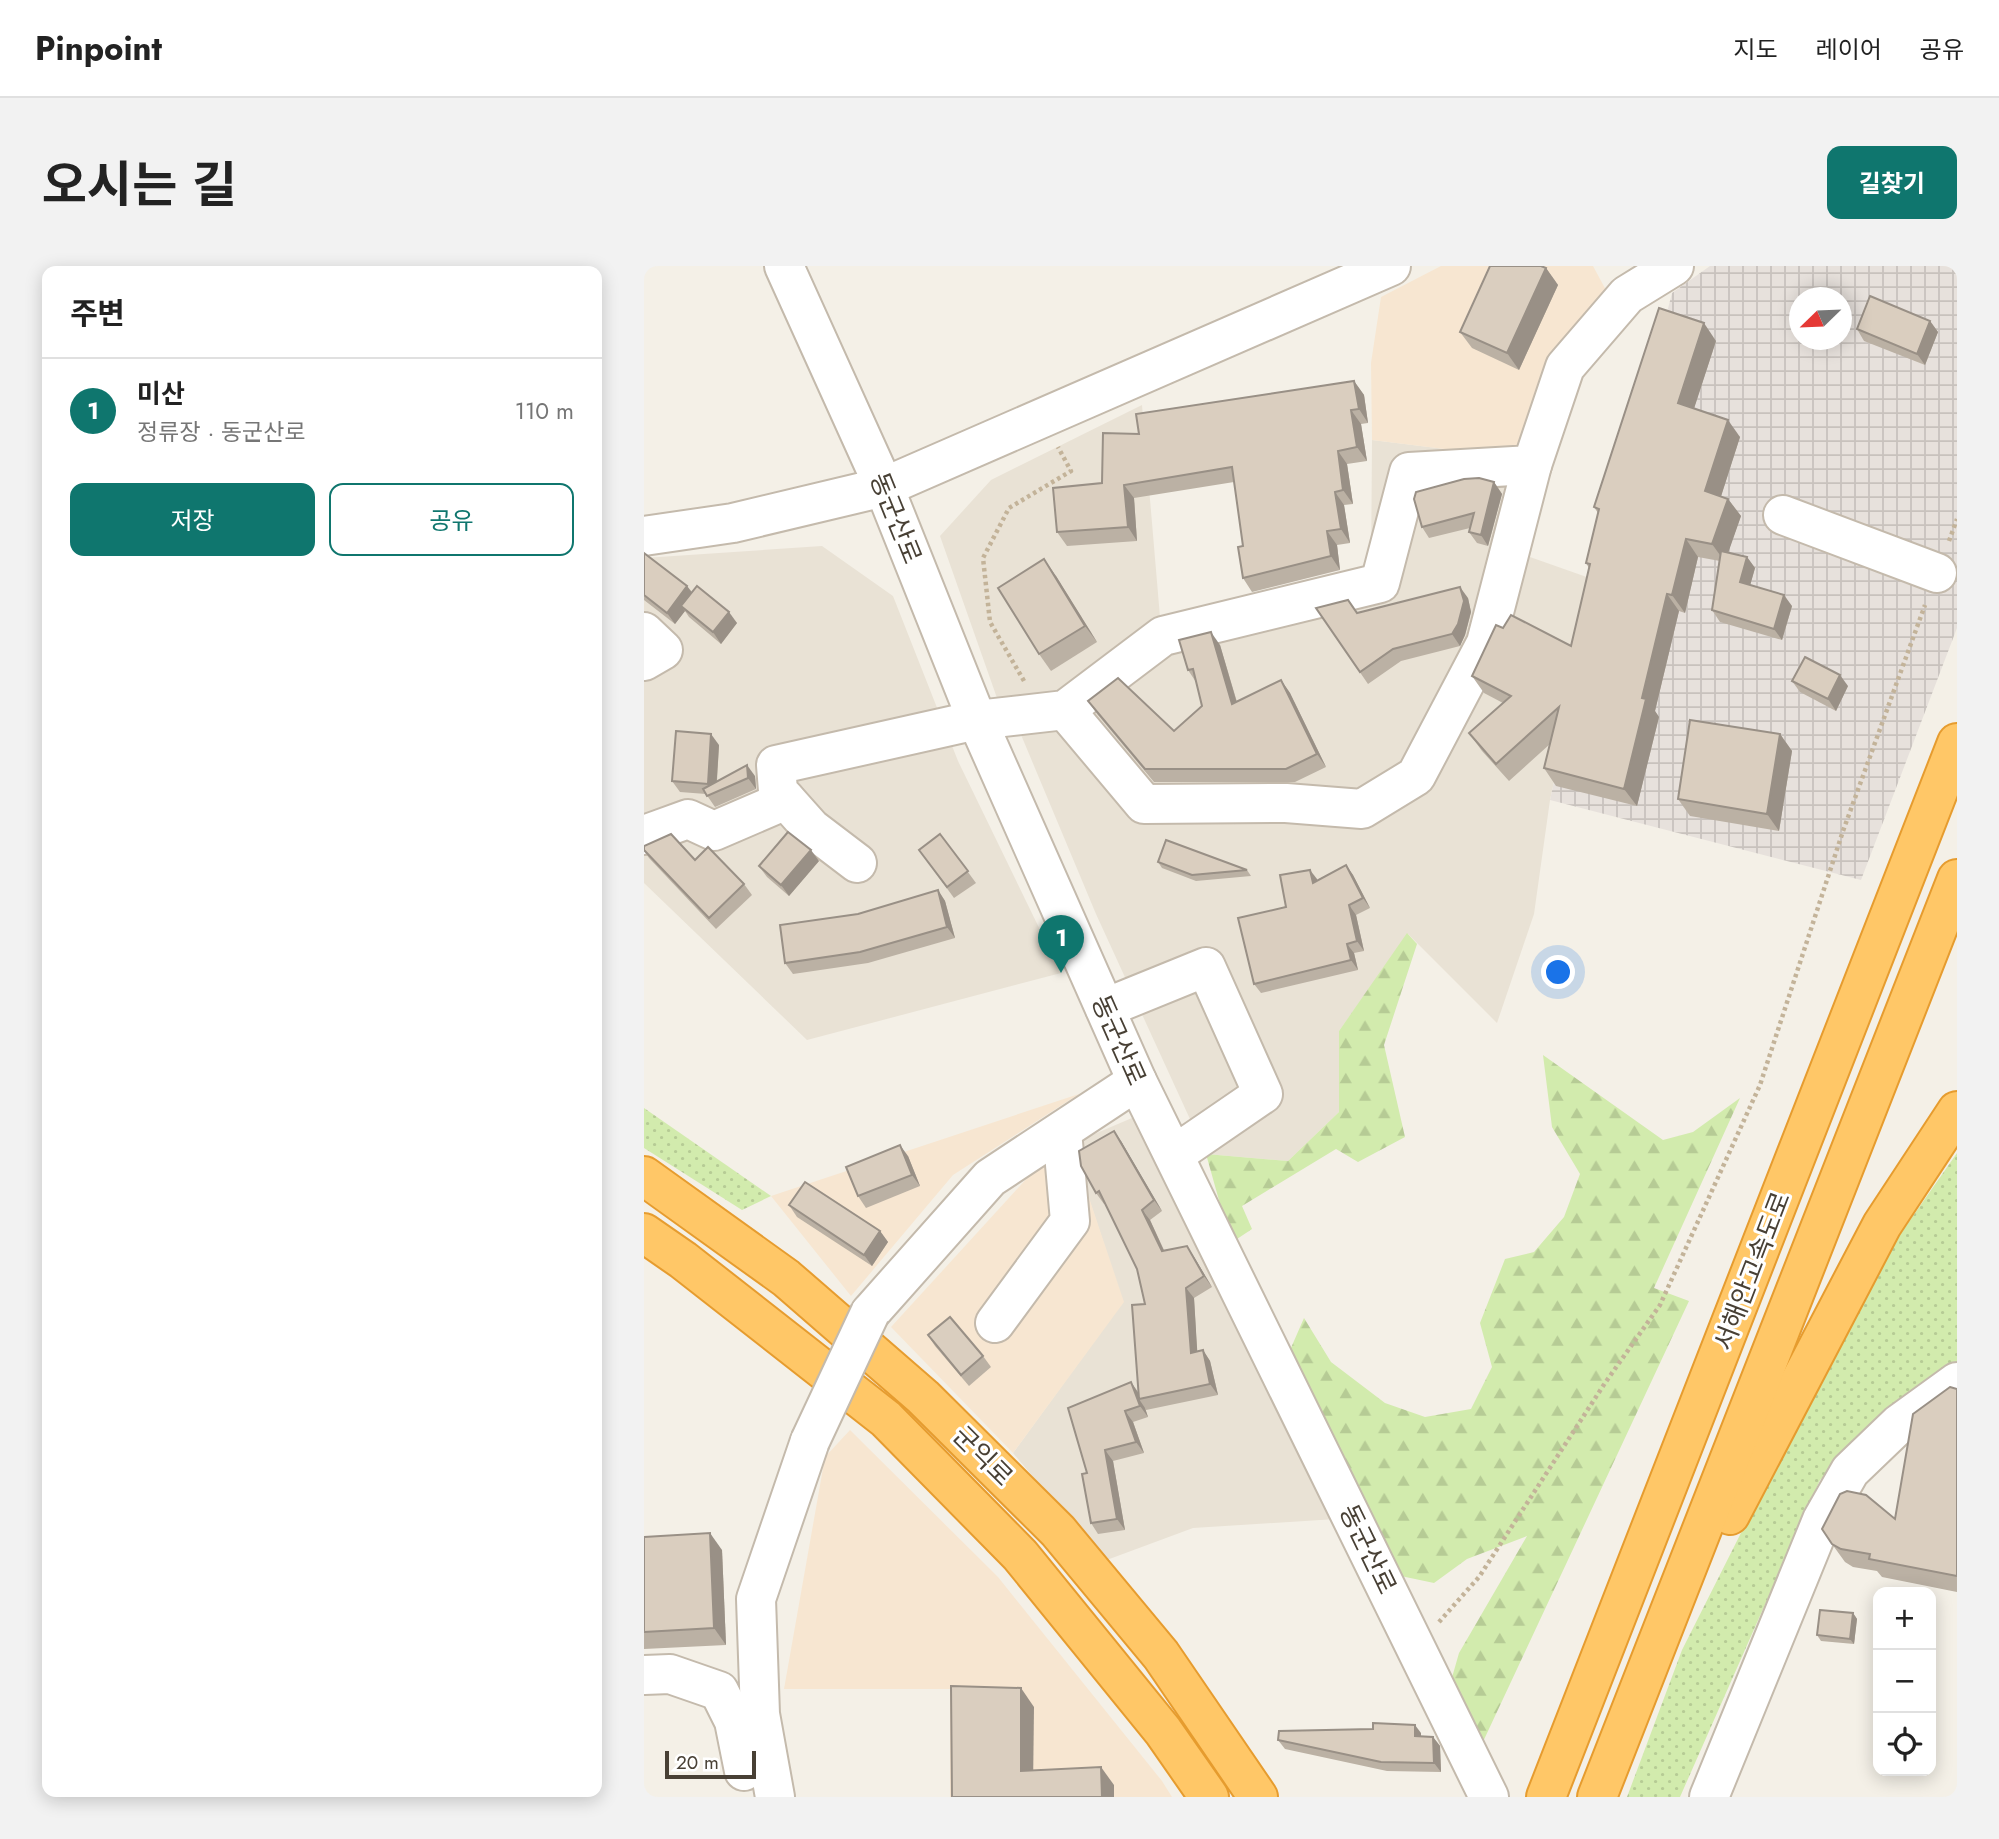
<!DOCTYPE html>
<html lang="ko">
<meta charset="utf-8">
<style>
body{margin:0;font-family:Jost,"Noto Sans KR",sans-serif;background:#f2f2f2;color:#222}
.controls{position:absolute;right:21px;bottom:21px;display:grid;overflow:hidden;border-radius:14px;box-shadow:0 4px 18px #0003}
.controls button{width:63px;height:63px;display:grid;place-items:center;padding:0;border:0;border-bottom:2px solid #e0e0e0;background:#fff;color:#222;font:35px sans-serif}
.compass{position:absolute;left:1145px;top:21px;width:63px;height:63px;border-radius:50%;background:#fff;box-shadow:0 4px 18px #0003;rotate:247deg}
.scale{position:absolute;left:21px;bottom:18px;width:91px;box-sizing:border-box;padding-left:7px;border:4px solid #484035;border-top:0;font-size:19px;line-height:24px;white-space:nowrap;color:#484035;-webkit-text-stroke:5px #fff;paint-order:stroke}
.you{position:absolute;left:915px;top:707px;width:24px;height:24px;margin:-18px;border:5px solid #fff;border-radius:50%;background:#1a73e8;box-shadow:0 0 0 10px #1a73e833}
.badge{display:grid;place-items:center;width:46px;height:46px;border-radius:50%;background:#0f766e;color:#fff;font-size:23px;font-weight:700}
.pin{position:absolute;translate:-50% -58px;filter:drop-shadow(0 2px 4px #0008)}
.pin::after{content:'';position:absolute;top:37px;width:24px;height:21px;background:inherit;clip-path:polygon(0 0,100% 0,50% 100%)}
.list{margin:0;padding:0;list-style:none}
h2{display:flex;justify-content:space-between;align-items:center;height:91px;margin:0;padding:0 28px;font-size:30px}
h2 small{font-size:23px;font-weight:400;color:#767676}
.list li{display:grid;grid-template-columns:46px 1fr auto;gap:21px;align-items:center;box-sizing:border-box;height:105px;padding:0 28px;border-top:2px solid #e0e0e0}
.list b{display:block;font-size:26px;white-space:nowrap}
.list p{margin:0;font-size:23px;white-space:nowrap;color:#767676}
.list em{font-size:23px;font-style:normal;color:#767676}
.actions{display:flex;gap:14px;padding:21px 28px}
.actions a{flex:1;padding:16px 0;border:2px solid #0f766e;border-radius:14px;text-align:center;font-size:24px;color:#0f766e}
.actions .main{background:#0f766e;color:#fff}
.icon{flex:none;width:38px;height:38px;fill:none;stroke:currentColor;stroke-width:2;stroke-linecap:round;stroke-linejoin:round}
.map{position:relative;flex:none;width:1313px;height:1531px;overflow:hidden;border-radius:14px}
header{display:flex;align-items:center;gap:42px;box-sizing:border-box;height:98px;padding:0 35px;background:#fff;border-bottom:2px solid #e0e0e0}
header strong{font-size:33px}
nav{display:flex;gap:38px;margin-inline-start:auto;font-size:24px}
.intro{display:flex;align-items:center;justify-content:space-between;box-sizing:border-box;height:168px;padding:0 42px}
h1{margin:0;font-size:49px}
.button{padding:18px 32px;border-radius:14px;background:#0f766e;color:#fff;font-size:24px;font-weight:700}
main{display:flex;gap:42px;padding:0 42px}
aside{flex:1;background:#fff;border-radius:14px;box-shadow:0 4px 18px #0003}
.map>svg:first-child{display:block}
.residential{fill:#e9e2d5}
.commercial{fill:#f7e6d1}
.industrial{fill:url(#industrial-grid);fill-rule:evenodd}
.grass{fill:url(#grass-dots)}
.forest{fill:url(#forest-firs)}
.lines{fill:none;stroke-linecap:round;stroke-linejoin:round}
.minor-casing{stroke:#c4baac;stroke-width:42}
.highway-casing{stroke:#e69c2f;stroke-width:42}
.path{stroke:#c3b399;stroke-width:4.5;stroke-dasharray:3.5 3.5;stroke-linecap:butt}
.minor{stroke:#fff;stroke-width:38}
.highway{stroke:#ffc767;stroke-width:38}
.minor-bridge-casing{stroke:#c4baac;stroke-width:42;stroke-linecap:butt}
.minor-bridge{stroke:#fff;stroke-width:38}
.wall{fill:#bbb1a4}
.shaded-wall{fill:#999086}
.building{fill:#dacebf;stroke:#999086;stroke-width:2}
.labels{text-anchor:middle;stroke-width:6;stroke-linejoin:round;paint-order:stroke}
.street-label{font-size:26px;fill:#484035;stroke:#fff}
</style>
<header>
<strong>Pinpoint</strong>
<nav><a>지도</a><a>레이어</a><a>공유</a></nav>
</header>
<div class="intro"><h1>오시는 길</h1><a class="button">길찾기</a></div>
<main>
<aside>
<h2>주변<small></small></h2>
<ul class="list">
<li><span class="badge">1</span><div><b>미산</b><p>정류장 · 동군산로</p></div><em>110 m</em></li>
</ul>
<div class="actions"><a class="main">저장</a><a>공유</a></div>
</aside>
<div class="map">
<svg width="1313" height="1531" viewBox="0 0 1313 1531">
<defs>
<pattern id="industrial-grid" width="8" height="8" patternUnits="userSpaceOnUse" patternTransform="scale(1.75)"><rect width="8" height="8" fill="#e7e1dc"/><path d="M0 4h8M4 0v8" fill="none" stroke="#c8c2bd"/></pattern>
<pattern id="grass-dots" width="8" height="8" patternUnits="userSpaceOnUse" patternTransform="scale(1.75)"><rect width="8" height="8" fill="#d2ebad"/><path d="M2 2h.1M6 6h.1" fill="none" stroke="#b6cb95" stroke-width="1.8" stroke-linecap="round"/></pattern>
<pattern id="forest-firs" width="22" height="20" patternUnits="userSpaceOnUse" patternTransform="scale(1.75)"><rect width="22" height="20" fill="#d2ebad"/><path d="M5 1l3.5 6h-7zM16 11l3.5 6h-7z" fill="#b6cb95"/></pattern>
</defs>
<rect width="100%" height="100%" fill="#f4f0e7"/>
<g class="residential">
<path d="M498 139 516 351 727 311 728 174 907 196 886 291 954 315 906 534 890 648 853 757 764 668 695 765V846L644 895 562 888 452 648 375 464 353 432 296 270 347 214Z"/>
<path d="M178 280 249 330 314 495 417 707 163 774 0 617V292Z"/>
<path d="M495 849 692 1253 549 1262 460 1295 369 1187 479 1036 427 878Z"/>
</g>
<g class="commercial">
<path d="M797 0H949L963 26 873 192 728 174 727 97 737 31Z"/>
<path d="M435 828 309 909 207 1030 127 930Z"/>
<path d="M427 878 480 1036 369 1187 247 1061 386 909Z"/>
<path d="M206 1164 354 1311 518 1515 528 1531H306V1423H140L181 1191Z"/>
</g>
<path class="industrial" d="M1066 0H1313V362L1217 614 906 534 954 315 1028 27ZM1156 32H1198V74H1156Z"/>
<g class="grass">
<path d="M0 842 127 930 98 944 0 882Z"/>
<path d="M1313 887V1102L1176 1214 1036 1531H983L1038 1384 1225 1013Z"/>
</g>
<g class="forest">
<path d="M763 667 773 678 740 779 761 871 714 896 692 883 598 940 608 963 587 977 562 888 644 895 695 846V765Z"/>
<path d="M899 789 1019 874 1049 866 1096 832 1010 1022 1045 1035 837 1480 805 1422 815 1387 883 1270 823 1293 790 1317 752 1309 643 1091 660 1052 687 1096 741 1137 781 1151 827 1143 848 1101 836 1057 861 993 890 986 920 951 936 908 908 861Z"/>
</g>
<g class="lines">
<g class="minor-casing">
<g id="minor">
<path d="M140 0 240 221 333 454 493 815 845 1531"/>
<path d="M1139 249 1293 307"/>
<path d="M0 270 89 257 240 221 747 0"/>
<path d="M0 366 19 384 0 395"/>
<path d="M421 444 500 538 642 537 718 543 772 510 842 377 888 199"/>
<path d="M0 569 44 553 70 565 142 534"/>
<path d="M213 597 167 562 134 525 132 499 333 454 421 444 519 370 736 317 765 206 888 199 921 101 983 29 1030 0"/>
<path d="M461 742 562 701 619 828 530 889"/>
<path d="M226 1047 346 912 493 815"/>
<path d="M351 1057 426 955 418 865"/>
<path d="M0 1409 26 1408 75 1425 90 1455 100 1505"/>
<path d="M131 1531 116 1448 112 1333 166 1175"/>
<path d="M1065 1531 1178 1254 1206 1205 1255 1158 1313 1116"/>
</g>
</g>
<g class="highway-casing">
<g id="highway">
<path d="M0 910 142 1012 279 1131 414 1265 517 1389 614 1531"/>
<path d="M0 967 39 994 242 1153 376 1289 519 1465 565 1531"/>
<path d="M1086 1249 1238 959 1313 845"/>
<path d="M902 1531 1313 477"/>
<path d="M953 1531 1313 613"/>
</g>
</g>
<g class="path">
<path d="M1305 275 1313 253"/>
<path d="M380 415 346 356 339 292 365 242 427 205 414 181"/>
<path d="M795 1356 835 1311 961 1117 1016 1039 1116 819 1199 565 1281 339"/>
</g>
<use href="#minor" class="minor"/>
<use href="#highway" class="highway"/>
<g class="minor-bridge-casing">
<path id="minor-bridge" d="M166 1175 226 1047"/>
</g>
<use href="#minor-bridge" class="minor-bridge"/>
</g>
<g class="wall">
<path d="M902 2 914 19 875 104 828 82 816 66Z"/>
<path d="M1286 55 1294 66 1281 99 1220 75 1213 63Z"/>
<path d="M1072 75 1050 142 1096 171 1077 230 1084 233 1097 250 1084 286 1103 291 1111 302 1106 319 1148 340 1138 374 1076 356 1068 344 1076 295 1054 291 1041 347 1035 345 1011 445 1015 451 993 540 912 520 900 502 906 478 865 515 838 485 825 467 859 437 840 427 828 410 859 362 927 380 945 302 942 297 954 247 950 241Z"/>
<path d="M710 115 720 129 724 157 717 158 723 195 703 198 709 238 700 239 706 277 693 279 696 304 608 326 599 312V280L590 216 490 232 493 275 423 280 413 266 458 217 495 168Z"/>
<path d="M850 216 858 228 844 280 833 277 825 266 826 262 785 272 778 261Z"/>
<path d="M0 287 43 320 48 326 93 357 77 378 45 351 41 345 31 358 0 334Z"/>
<path d="M412 310 453 376 407 405 395 388Z"/>
<path d="M824 332 827 346 821 369 816 380 757 395 724 418 672 342 713 347Z"/>
<path d="M576 379 593 436 637 414 646 427 682 501 651 516H510L453 448 444 435 530 465 558 440 552 416 544 404Z"/>
<path d="M1148 415 1204 420 1192 445 1156 426Z"/>
<path d="M1136 468 1148 485 1135 565 1046 550 1034 533Z"/>
<path d="M75 479 73 515 111 510 112 523 71 541 62 528 36 526 28 515Z"/>
<path d="M296 568 332 617 310 632 275 584Z"/>
<path d="M0 580 51 594 100 618 108 629 72 663 5 592 0 585Z"/>
<path d="M175 595 145 630 123 611 115 600Z"/>
<path d="M514 596 603 604 607 610 552 615 518 602Z"/>
<path d="M702 599 709 609 726 642 712 649 720 685 710 687 714 704 617 727 610 718 642 641 673 614Z"/>
<path d="M294 624 301 635 311 672 224 697 149 708 141 697 214 648Z"/>
<path d="M477 875 518 945 506 954 520 984 550 991 568 1021 550 1032 553 1085 559 1084 566 1095 574 1129 502 1144 501 1142 504 1151 489 1156 500 1187 469 1195 481 1264 454 1268 447 1257 443 1207 487 1116 494 1126 501 1038 493 1003 461 937 460 938 452 927Z"/>
<path d="M264 890 276 920 222 942 214 930Z"/>
<path d="M145 939 236 965 244 976 228 1000 153 951Z"/>
<path d="M284 1069 339 1090 347 1101 325 1120 291 1080Z"/>
<path d="M1313 1123V1326L1238 1311 1233 1305 1209 1301 1201 1296 1188 1278 1251 1253Z"/>
<path d="M0 1271 78 1284 82 1379 0 1383Z"/>
<path d="M1209 1347 1213 1353 1210 1378 1177 1375 1173 1369Z"/>
<path d="M777 1467V1471H789L796 1480 797 1506 743 1505 641 1483 634 1474Z"/>
</g>
<g class="shaded-wall">
<path d="M902 2 914 19 875 104 863 87Z"/>
<path d="M1286 55 1294 66 1281 99 1273 88Z"/>
<path d="M1060 57 1072 75 1046 155 1034 137Z"/>
<path d="M710 115 720 129 724 157 715 143Z"/>
<path d="M707 144 717 158 723 195 713 181Z"/>
<path d="M1084 154 1096 171 1073 243 1061 225Z"/>
<path d="M694 185 703 198 709 238 699 224Z"/>
<path d="M850 216 858 228 844 280 837 269Z"/>
<path d="M480 219 490 232 493 275 484 261Z"/>
<path d="M691 226 700 239 706 277 697 263Z"/>
<path d="M1084 233 1097 250 1081 296 1068 278Z"/>
<path d="M683 265 693 279 696 304 687 290Z"/>
<path d="M1042 273 1054 291 1041 347 1028 329Z"/>
<path d="M1103 291 1111 302 1104 327 1096 316Z"/>
<path d="M400 293 412 310 453 376 441 360Z"/>
<path d="M43 320 51 331 37 340 41 345 31 358 23 347Z"/>
<path d="M816 321 824 332 827 346 821 369 816 380 808 368Z"/>
<path d="M1023 328 1035 345 1011 445 1015 451 993 540 980 523 998 432Z"/>
<path d="M1140 329 1148 340 1138 374 1130 363Z"/>
<path d="M85 346 93 357 77 378 69 366Z"/>
<path d="M567 366 576 379 597 451 588 438Z"/>
<path d="M1196 409 1204 420 1192 445 1184 433Z"/>
<path d="M637 414 646 427 682 501 673 488Z"/>
<path d="M67 468 75 479 72 526 70 527 64 518Z"/>
<path d="M1136 468 1148 485 1135 565 1123 548Z"/>
<path d="M103 499 111 510 112 523 104 512Z"/>
<path d="M167 584 175 595 145 630 137 619Z"/>
<path d="M702 599 709 609 726 642 719 632Z"/>
<path d="M666 604 673 613 676 627 669 617Z"/>
<path d="M294 624 301 635 311 672 303 661Z"/>
<path d="M705 639 712 649 720 685 713 675Z"/>
<path d="M703 678 710 687 714 704 707 694Z"/>
<path d="M470 865 477 875 518 945 510 934Z"/>
<path d="M256 879 264 890 276 920 268 909Z"/>
<path d="M498 944 506 954 525 996 518 985Z"/>
<path d="M236 965 244 976 228 1000 220 989Z"/>
<path d="M543 980 550 991 568 1021 560 1010Z"/>
<path d="M542 1022 550 1032 554 1097 547 1087Z"/>
<path d="M559 1084 566 1095 574 1129 566 1118Z"/>
<path d="M487 1116 495 1128V1133L501 1142 504 1151 496 1140Z"/>
<path d="M481 1145 489 1156 500 1187 492 1176Z"/>
<path d="M461 1184 469 1195 481 1264 473 1253Z"/>
<path d="M66 1267 78 1284 82 1379 70 1362Z"/>
<path d="M1209 1347 1213 1353 1210 1378 1206 1373Z"/>
<path d="M377 1422 390 1441 389 1523 377 1505Z"/>
<path d="M771 1459 777 1467V1479L771 1470Z"/>
<path d="M789 1471 796 1480 797 1506 790 1497Z"/>
<path d="M457 1501 470 1519V1531H458Z"/>
</g>
<g class="building">
<path d="M846 0H897L902 2 863 87 816 66Z"/>
<path d="M1226 30 1286 55 1273 88 1213 63Z"/>
<path d="M1015 42 1060 57 1034 137 1084 154 1061 225 1084 233 1068 278 1042 273 1028 329 1023 328 998 432 1002 433 980 523 900 502 915 441 852 498 825 467 867 430 828 410 852 359 859 362 867 349 927 380 946 298 942 297 955 243 950 241Z"/>
<path d="M710 115 715 143 707 144 713 181 694 185 699 224 691 226 697 263 683 265 687 290 599 312 594 281 599 280 588 201 480 219 484 261 413 266 409 222 458 217 459 167 495 168 492 148Z"/>
<path d="M835 212 850 216 837 269 825 266 830 247 778 261 770 233 772 226 820 213Z"/>
<path d="M1077 285 1103 291 1096 316 1140 329 1130 363 1068 344Z"/>
<path d="M0 287 43 320 23 347 0 329Z"/>
<path d="M400 293 441 360 395 388 354 322Z"/>
<path d="M53 320 85 346 69 366 37 340Z"/>
<path d="M816 321 820 335 814 358 808 368 749 383 716 406 672 342 704 334 713 347Z"/>
<path d="M567 366 588 438 637 414 673 488 642 503H501L444 435 474 412 530 465 558 440 549 403 544 404 535 374Z"/>
<path d="M1161 391 1196 409 1184 433 1148 415Z"/>
<path d="M1046 454 1136 468 1123 548 1034 533Z"/>
<path d="M32 465 67 468 64 518 28 515Z"/>
<path d="M103 499 104 512 63 530 59 523Z"/>
<path d="M144 566 167 584 137 619 115 600Z"/>
<path d="M27 568 51 594 64 581 100 618 65 652 0 584V580Z"/>
<path d="M296 568 324 605 303 621 275 584Z"/>
<path d="M522 574 603 604 548 609 514 596Z"/>
<path d="M702 599 719 632 705 639 713 675 703 678 707 694 610 718 594 652 642 641 636 609 666 604 669 617Z"/>
<path d="M294 624 303 661 216 686 141 697 136 659 214 648Z"/>
<path d="M470 865 510 934 498 944 518 985 543 980 560 1010 542 1022 547 1087 559 1084 566 1118 495 1133 488 1039 501 1038 493 1003 455 925 452 927 437 900 435 885Z"/>
<path d="M256 879 268 909 214 930 202 901Z"/>
<path d="M161 916 236 965 220 989 145 939Z"/>
<path d="M306 1051 339 1090 317 1109 284 1069Z"/>
<path d="M487 1116 496 1140 481 1145 492 1176 461 1184 473 1253 447 1257 438 1208 443 1207 424 1142Z"/>
<path d="M1306 1121 1313 1123V1310L1225 1293 1226 1288 1197 1283 1188 1278 1178 1263 1196 1228 1203 1225 1222 1229 1251 1253 1269 1148Z"/>
<path d="M66 1267 70 1362 0 1366V1271Z"/>
<path d="M1176 1344 1209 1347 1206 1373 1173 1369Z"/>
<path d="M307 1420 377 1422V1505L457 1501 458 1531H308Z"/>
<path d="M729 1457 771 1459V1470L789 1471 790 1497 737 1496 634 1474 635 1465 729 1463Z"/>
</g>
<g class="labels">
<g class="street-label">
<text transform="translate(252 252) rotate(68)" y="9">동군산로</text>
<text transform="translate(475 774) rotate(66)" y="9">동군산로</text>
<text transform="translate(1108 1005) rotate(-69)" y="9">서해안고속도로</text>
<text transform="translate(339 1190) rotate(45)" y="9">군익로</text>
<text transform="translate(724 1283) rotate(64)" y="9">동군산로</text>
</g>
</g>
</svg>
<div class="controls">
<button>+</button>
<button>−</button>
<button><svg class="icon" aria-label="locate" viewBox="0 0 24 24"><circle cx="12" cy="12" r="6"/><path d="M12 2v4M12 18v4M2 12h4M18 12h4"/></svg></button>
</div>
<svg class="compass" viewBox="-18 -18 36 36"><path d="M0-13l5 13h-10z" fill="#e53935"/><path d="M0 13l5-13h-10z" fill="#767676"/></svg>
<div class="scale">20 m</div>
<div class="you"></div>
<div class="pin badge" style="left:417px;top:707px">1</div>
</div>
</main>
